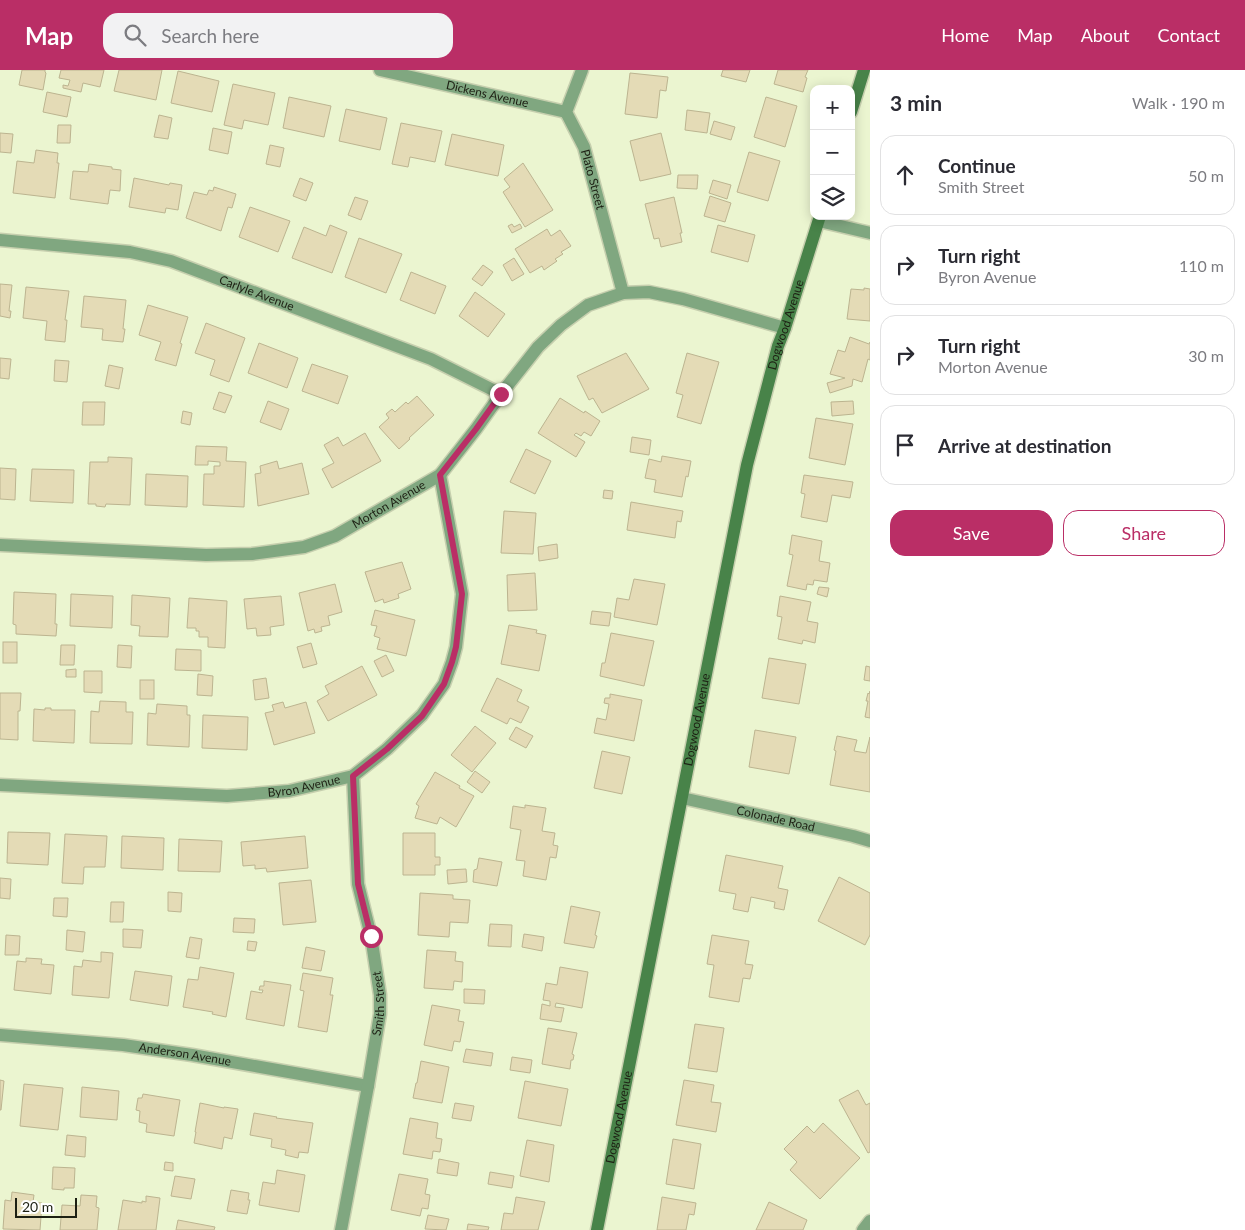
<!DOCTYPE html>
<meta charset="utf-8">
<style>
body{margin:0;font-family:Lato,sans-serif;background:#f2f2f3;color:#2b2b33}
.controls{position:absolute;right:15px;top:15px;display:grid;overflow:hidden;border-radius:10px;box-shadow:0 2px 12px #0003}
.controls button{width:45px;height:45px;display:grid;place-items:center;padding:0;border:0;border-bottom:1px solid #e1e1e2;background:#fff;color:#2b2b33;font:25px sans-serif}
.scale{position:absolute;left:15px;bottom:12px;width:62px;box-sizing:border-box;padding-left:5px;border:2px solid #1d2013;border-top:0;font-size:14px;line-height:18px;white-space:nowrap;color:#1d2013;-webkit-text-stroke:4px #fff;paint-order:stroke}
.stop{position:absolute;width:15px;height:15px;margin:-11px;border:4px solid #ba2e66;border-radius:50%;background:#fff}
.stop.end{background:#ba2e66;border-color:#fff;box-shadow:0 1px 5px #0008}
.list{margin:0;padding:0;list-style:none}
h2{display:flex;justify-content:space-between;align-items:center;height:65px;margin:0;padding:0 20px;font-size:21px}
h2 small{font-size:16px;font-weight:400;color:#7c7c81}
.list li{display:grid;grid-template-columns:32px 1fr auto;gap:15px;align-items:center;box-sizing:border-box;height:80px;margin:0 10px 10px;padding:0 10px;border:1px solid #e1e1e2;border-radius:15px}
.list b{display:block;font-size:19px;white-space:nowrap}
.list p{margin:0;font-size:16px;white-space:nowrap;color:#7c7c81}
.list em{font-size:16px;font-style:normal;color:#7c7c81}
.actions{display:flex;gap:10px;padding:15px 20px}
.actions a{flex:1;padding:11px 0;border:1px solid #ba2e66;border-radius:15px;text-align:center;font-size:18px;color:#ba2e66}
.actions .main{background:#ba2e66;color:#fff}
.icon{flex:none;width:28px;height:28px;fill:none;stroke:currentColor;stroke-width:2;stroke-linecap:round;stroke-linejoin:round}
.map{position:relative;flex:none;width:870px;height:1160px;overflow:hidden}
header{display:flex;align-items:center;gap:30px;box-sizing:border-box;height:70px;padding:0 25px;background:#ba2e66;color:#fff}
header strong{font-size:24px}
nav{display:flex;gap:28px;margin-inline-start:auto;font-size:18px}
.search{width:350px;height:45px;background:#f2f2f3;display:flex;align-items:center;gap:12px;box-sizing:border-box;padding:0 18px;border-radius:15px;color:#7c7c81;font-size:19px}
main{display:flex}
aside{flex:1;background:#fff}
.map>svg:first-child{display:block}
.building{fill:#e4dbb6;stroke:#bcb490}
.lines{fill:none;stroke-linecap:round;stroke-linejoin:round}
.street-casing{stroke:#c6cfae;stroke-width:15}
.secondary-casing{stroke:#c6cfae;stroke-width:15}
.street{stroke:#80a780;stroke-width:12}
.secondary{stroke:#488349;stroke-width:12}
.route{stroke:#ba2e66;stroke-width:6}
.labels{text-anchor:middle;stroke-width:4.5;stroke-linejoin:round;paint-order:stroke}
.street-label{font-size:12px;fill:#1d2013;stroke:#fff}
</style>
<header>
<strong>Map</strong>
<div class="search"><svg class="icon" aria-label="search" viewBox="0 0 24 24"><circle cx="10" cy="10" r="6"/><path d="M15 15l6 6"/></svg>Search here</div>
<nav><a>Home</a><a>Map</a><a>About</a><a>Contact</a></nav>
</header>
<main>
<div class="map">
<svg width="870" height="1160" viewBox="0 0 870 1160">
<rect width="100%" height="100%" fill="#ebf5d0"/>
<g class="building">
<path d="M22 0H45V2L46 3 43 20 19 15Z"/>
<path d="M61 0H104L100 17 83 13 81 22 63 18V15L68 16 70 10 59 8Z"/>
<path d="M119 0H162L156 30 114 21Z"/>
<path d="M723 0H750L746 12 721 6Z"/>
<path d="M778 0H808L805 7 807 8 803 22 774 14Z"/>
<path d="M178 1 219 11 212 42 171 33Z"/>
<path d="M630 3 668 7 666 21 660 20 657 48 625 44Z"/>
<path d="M233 14 275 23 268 55 244 50 242 59 224 55Z"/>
<path d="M47 22 71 27 67 47 43 42Z"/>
<path d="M289 27 331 36 324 67 283 58Z"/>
<path d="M766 27 797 36 785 77 754 67Z"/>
<path d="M346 39 387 48 380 80 339 71Z"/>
<path d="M687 40 710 43 707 63 685 60Z"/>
<path d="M159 45 172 48 168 69 154 67Z"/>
<path d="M714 51 735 57 731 70 710 64Z"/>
<path d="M401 53 442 61 435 92 410 87 408 97 392 94Z"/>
<path d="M58 55H71L70 73H57Z"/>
<path d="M213 58 232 62 228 84 209 80Z"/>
<path d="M0 63 13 64 11 83 0 82Z"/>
<path d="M661 63 671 104 640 111 630 71Z"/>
<path d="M452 64 504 75 498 106 445 95Z"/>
<path d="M270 75 284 78 280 97 266 94Z"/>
<path d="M36 80 58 83 57 93H59L55 128 13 123 17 91 34 93Z"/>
<path d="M749 82 780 91 768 131 737 122Z"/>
<path d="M523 93 553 140 525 157 503 122 510 117 504 109Z"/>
<path d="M89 94 112 97V99L121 100 120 121 110 120 108 134 70 129 73 101 88 102Z"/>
<path d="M678 105H698L697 119 677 118Z"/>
<path d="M134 108 169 115 170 113 182 115 178 140 166 138 165 143 129 137Z"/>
<path d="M300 108 313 113 306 131 293 126Z"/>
<path d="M713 110 731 115 727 129 709 123Z"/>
<path d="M214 117 236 124 232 138 228 137 221 161 186 148 194 122 207 125 209 120 213 121Z"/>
<path d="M710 126 731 133 725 152 704 146Z"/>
<path d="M355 127 368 131 361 150 348 145Z"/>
<path d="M674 127 682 163H680L682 172 661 177 659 168 654 169 645 134Z"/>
<path d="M250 137 290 151 278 182 239 167Z"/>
<path d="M512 154 514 157 520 154 522 158 512 163 508 156Z"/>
<path d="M330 155 347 162 332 203 292 188 304 157 326 166Z"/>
<path d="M718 155 755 165 748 192 711 182Z"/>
<path d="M547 159 551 166 560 160 571 176 561 182 563 184 555 189 557 191 544 200 542 196 530 203 515 179Z"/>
<path d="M359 168 402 184 386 223 345 207Z"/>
<path d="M514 188 524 204 512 211 503 195Z"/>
<path d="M483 195 493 202 482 216 472 209Z"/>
<path d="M411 202 446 216 435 244 400 230Z"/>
<path d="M0 214 12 215 9 241H11L10 248 0 246Z"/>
<path d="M26 217 69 221 65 250H67L65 272 45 270 47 251 23 248Z"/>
<path d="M864 218 870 219V251L847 249 851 219 864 220Z"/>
<path d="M475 222 505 244 488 267 459 246Z"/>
<path d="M84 226 126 230 123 259H125L123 272 102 270 103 259 81 257Z"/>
<path d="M148 235 188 247 180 273 182 274 176 296 155 290 161 272 139 265Z"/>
<path d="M206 253 245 268 229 312 210 305 215 290 195 283Z"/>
<path d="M850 267 869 274 870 272V290L868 289 862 312 853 309 852 316 830 323 827 313 845 308 830 304 838 280 845 282Z"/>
<path d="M259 273 298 288 287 318 248 303Z"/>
<path d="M626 283 649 319 602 343 593 328 589 330 577 306Z"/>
<path d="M687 283 719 292 701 354 677 347 683 325 676 323Z"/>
<path d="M0 288 11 289 9 309 0 308Z"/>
<path d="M55 290 69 291 67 312 54 311Z"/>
<path d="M312 294 348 306 338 334 302 321Z"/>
<path d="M109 295 123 298 119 319 105 316Z"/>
<path d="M219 322 232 326 225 343 213 339Z"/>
<path d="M417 326 434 345 409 368 410 369 399 379 379 357 389 348 386 344 392 339 395 342 406 332 408 334Z"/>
<path d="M560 328 584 343 585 341 600 351 591 366 584 362 581 366 576 363 574 365 585 372 576 387 538 363Z"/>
<path d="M268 331 289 339 281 360 260 352Z"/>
<path d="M853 331 854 344 832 346 831 332Z"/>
<path d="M83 332H105L104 355H82Z"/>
<path d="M183 341 192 343 190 355 181 353Z"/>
<path d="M816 348 853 354 845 395 809 388Z"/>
<path d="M365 363 381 391 332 418 322 399 334 393 324 375 338 367 343 376Z"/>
<path d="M632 367 651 370 649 385 630 382Z"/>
<path d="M196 376 227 377 226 391 246 392 244 437 203 435 204 404H214V396H220V392L208 391V395H195Z"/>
<path d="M526 379 551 391 535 424 510 412Z"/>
<path d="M662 386 691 391 688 407 686 406 682 427 654 422 656 410 645 408 649 389 661 392Z"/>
<path d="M108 387 132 388 130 435 106 434 105 437 96 436V434H88L90 392H108Z"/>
<path d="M277 391 279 399 302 393 309 424 258 436 255 404 261 403 260 396Z"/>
<path d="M0 398 16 399 15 430 0 429Z"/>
<path d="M32 399 74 400 73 433 30 431Z"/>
<path d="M146 404 188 406 187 437 145 435Z"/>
<path d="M804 405 853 412 850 428 832 425 827 452 801 447 805 424 801 423Z"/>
<path d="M604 420 613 421 612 429 603 428Z"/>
<path d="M631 432 683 441 681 452 677 451 675 468 627 460Z"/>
<path d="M504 441 536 443 533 484 501 483Z"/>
<path d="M792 465 822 471 819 491 830 493 827 512 814 510 813 515 807 514 806 520 787 516 793 485 789 484Z"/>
<path d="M557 474 558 488 539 491 538 477Z"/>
<path d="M402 492 411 519 398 524 399 528 384 533 383 529 375 532 365 502Z"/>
<path d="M535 503 537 540 508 541 507 505Z"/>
<path d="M634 509 665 514 657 555 614 547 617 528 629 530Z"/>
<path d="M335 514 342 542 328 546 330 555 321 557 322 561 315 563 314 559 308 561 299 523Z"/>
<path d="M819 517 829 518 827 527 817 524Z"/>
<path d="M14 522 56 524 55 554H57L56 566 16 564V555L13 554Z"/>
<path d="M71 524 113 526 112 558 70 556Z"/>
<path d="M132 525 170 528 168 567 139 566 140 556 131 555Z"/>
<path d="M281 526 284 555 270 557 271 565 257 566 256 558 247 559 244 529Z"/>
<path d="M780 526 811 532 807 551 818 553 815 573 803 570 802 574 778 569 782 547 777 546Z"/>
<path d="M189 528 227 531 225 578 208 577V567H199V561H196V558H187Z"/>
<path d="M375 540 415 550 406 586 377 579 380 568 374 566 377 556 371 555Z"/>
<path d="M592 541 611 543 609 556 590 554Z"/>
<path d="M509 555 537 560 536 563 546 565 539 601 501 594Z"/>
<path d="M611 563 654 571 644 616 600 606 602 593H605Z"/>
<rect x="3" y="572" width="14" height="21"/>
<path d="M311 573 317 594 303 598 297 577Z"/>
<path d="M61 575H75L74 595H60Z"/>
<path d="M118 575 132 576 131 598 117 597Z"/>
<path d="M176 579 201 580V601L175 600Z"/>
<path d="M386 585 394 601 382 607 374 591Z"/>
<path d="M769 588 806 594 799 634 762 628Z"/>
<path d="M362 596 377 625 328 651 317 631 329 624 325 616Z"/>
<path d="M866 596 870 597V611L864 610Z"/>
<path d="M76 599V607H66V600Z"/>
<path d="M84 601H102V623L84 622Z"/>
<path d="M198 604 213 606 212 626 197 625Z"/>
<path d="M266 608 269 628 255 630 253 610Z"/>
<path d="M497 608 522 620 517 631 529 637 521 653 510 648 507 654 481 641Z"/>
<rect x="140" y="610" width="14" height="19"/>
<path d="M870 621V648L865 647 868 631H866L868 623 869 624Z"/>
<path d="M0 623H21L20 641H18V670L0 669Z"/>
<path d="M610 624 642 630 634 671 594 663 597 648 606 650 609 634 604 633 605 628H610Z"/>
<path d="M100 631 126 632V642H133L132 674 90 673 91 641 99 642Z"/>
<path d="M283 632 285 638 306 632 315 663 274 675 265 643 274 641 272 635Z"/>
<path d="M157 634 187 636V645H190L189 677 147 675 148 643 156 644Z"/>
<path d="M45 638H51V640H75L74 673 33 671 34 639 45 640Z"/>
<path d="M203 645 248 647 247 680 202 678Z"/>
<path d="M475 656 496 673 472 702 451 685Z"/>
<path d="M516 657 533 666 526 678 509 669Z"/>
<path d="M755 660 796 667 789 704 749 697Z"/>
<path d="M837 666 857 670 854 681 866 683 870 667V722L830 715 836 681 834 680Z"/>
<path d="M602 681 630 687 622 724 594 718Z"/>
<path d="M475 701 490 712 482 723 467 712Z"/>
<path d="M435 702 460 716 459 718 474 726 456 757 440 747 437 754 415 748 419 736 416 734Z"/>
<path d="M525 735 546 738 542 761 555 763 553 775 558 776 556 788 550 787 546 810 523 806 525 791 516 790 521 760 510 758 513 736 525 738Z"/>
<path d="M8 762 50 763 48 795 7 793Z"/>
<path d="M403 763H435V787H440V795H435V805H403Z"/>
<path d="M65 764 107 766 105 797H84L83 814 62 813Z"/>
<path d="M122 766 164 768 163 800 121 798Z"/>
<path d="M305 766 308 798 267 802 266 798 255 799V795L243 796 241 772Z"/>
<path d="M179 769 222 771 220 802 178 801Z"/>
<path d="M726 785 783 796 778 818 788 820 784 840 774 838 775 832 751 827 748 842 733 839 736 824 719 821Z"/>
<path d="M479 788 502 792 497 816 473 812 474 800 477 799Z"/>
<path d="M466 799 467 812 448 814 447 800Z"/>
<path d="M839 807 870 823V865L865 875 818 851Z"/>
<path d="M0 808 11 809 10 829 0 828Z"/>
<path d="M311 810 316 852 283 855 279 813Z"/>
<path d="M168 822 182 823 181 842 168 841Z"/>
<path d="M420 823 453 825V829L470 830 468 853 450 852 449 867 418 865Z"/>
<path d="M54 828H68L67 847 53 846Z"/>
<path d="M111 832H124L123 852H110Z"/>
<path d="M571 836 600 842 595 865 597 866 594 878 564 873Z"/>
<path d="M234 848 255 849 254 863 233 862Z"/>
<path d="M490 854 512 855 511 877 488 876Z"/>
<path d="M123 859 143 860 141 878 123 877Z"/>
<path d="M67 860 85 862 83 882 66 880Z"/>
<path d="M524 864 544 867 542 881 522 877Z"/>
<path d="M6 865 20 866 19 885H5Z"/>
<path d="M712 865 749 871 745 894 753 895 750 909 743 908 739 932 709 927 714 895 707 894Z"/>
<path d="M190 867 202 869 199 889 186 887Z"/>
<path d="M248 871 257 872 255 881 247 880Z"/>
<path d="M306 877 325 881 321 901 302 898Z"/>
<path d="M427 880 456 882 455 891 463 892 462 912 454 911 453 920 424 918Z"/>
<path d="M101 882 113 883 109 928 72 925 74 896 82 897 83 890 101 892Z"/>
<path d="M26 888 42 889 41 894 54 895 51 924 14 920 17 891 26 892Z"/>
<path d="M200 897 234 903 226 947 212 944 213 942 183 937 188 909 198 910Z"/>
<path d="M560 897 588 902 582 938 556 933 555 937 564 938 561 952 540 949 542 934 550 936V931L543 930 546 913 557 915Z"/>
<path d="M135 901 172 906 168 936 130 930Z"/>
<path d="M303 903 333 908 330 925H333L327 962 298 957 304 921 300 920Z"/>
<path d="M264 911 291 915 284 956 246 949 251 921 262 923 263 920H259L260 916H264Z"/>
<path d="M464 919 485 920 484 934 464 933Z"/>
<path d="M432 935 460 940 458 951 464 952 460 972 454 971 452 981 424 975Z"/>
<path d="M695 954 724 958 717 1002 688 998Z"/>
<path d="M548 958 577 963 572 984 574 985 573 990H571L570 999 542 994Z"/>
<path d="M466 979 493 983 491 996 463 992Z"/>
<path d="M512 987 532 990 530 1003 510 1000Z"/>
<path d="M421 991 449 997 442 1033 413 1028 416 1013H417Z"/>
<path d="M0 1010 4 1011 1 1040H0Z"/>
<path d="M684 1010 714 1015 711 1032 721 1033 716 1062 676 1055Z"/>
<path d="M525 1011 568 1019 561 1056 518 1048Z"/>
<path d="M24 1014 63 1018 58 1060 20 1056Z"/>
<path d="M82 1017 119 1021 117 1050 80 1047Z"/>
<path d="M858 1020 866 1035 870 1033V1082L868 1083 839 1030Z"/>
<path d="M143 1024 180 1030 174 1066 146 1062 147 1054 139 1052 140 1041 136 1040 138 1028H142Z"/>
<path d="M200 1033 224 1038V1037L238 1039 232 1069 224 1067 222 1079 194 1073 196 1062H195Z"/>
<path d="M455 1033 474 1036 471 1051 452 1048Z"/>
<path d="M254 1043 277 1047 276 1048 313 1053 308 1083 299 1082 298 1088 285 1085 286 1080 271 1077 272 1069 250 1065Z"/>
<path d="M410 1048 438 1053 436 1068 442 1069 440 1082 433 1081 432 1089 403 1084Z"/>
<path d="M823 1053 860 1088 820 1129 790 1100 797 1092 784 1079 807 1056 814 1063Z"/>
<path d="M67 1065 86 1067 85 1087 65 1085Z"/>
<path d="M673 1069 701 1074 694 1119 666 1114Z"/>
<path d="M527 1070 554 1075 549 1112 520 1106Z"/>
<path d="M439 1089 459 1093 457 1106 437 1103Z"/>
<path d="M165 1092 173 1093V1101L164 1100Z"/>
<path d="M53 1097 75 1098 74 1118H64V1120L52 1119Z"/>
<path d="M277 1100 305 1105 299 1142 259 1135 263 1112 275 1114Z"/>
<path d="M490 1102 514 1106 512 1118 488 1114Z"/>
<path d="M399 1104 428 1109 425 1124 430 1125 428 1139 422 1138 420 1146 391 1140Z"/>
<path d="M175 1106 195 1109 191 1129 171 1126Z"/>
<path d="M231 1120 249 1123 248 1130H250L247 1144 227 1141Z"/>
<path d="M12 1122 34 1125 33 1132 42 1133 40 1160 3 1159 5 1130 11 1131Z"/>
<path d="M81 1125 97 1126 96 1137 99 1138 97 1160H60L62 1135 80 1136Z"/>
<path d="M146 1126 160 1128 156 1160H118L123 1130 142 1133V1131L146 1132Z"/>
<path d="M516 1127 545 1132 538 1160H501L504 1143 513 1144Z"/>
<path d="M662 1127 696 1133 694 1145 689 1144 686 1160H657Z"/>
<path d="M769 1132 807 1150 803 1160H756Z"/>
<path d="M428 1145 449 1149 446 1160 425 1159Z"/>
<path d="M178 1150 215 1157 214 1160H176Z"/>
<path d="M468 1154 489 1157 488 1160H467Z"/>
</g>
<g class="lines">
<g class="street-casing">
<g id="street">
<path id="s1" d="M380 0 566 42"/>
<path id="s2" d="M582 0 566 42 584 77 623 223"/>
<path d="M819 151 870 163"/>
<path id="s3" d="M0 170 130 182 171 191 431 289 501 324"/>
<path id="s4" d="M0 475 206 485 252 484 304 477 335 466 440 405 476 359 501 324 538 277 561 255 588 235 623 223 649 222 683 229 785 258"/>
<path id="s5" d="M0 715 227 726 289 721 353 706 387 679 422 645 444 614 452 592 456 577 462 524 440 405"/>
<path id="s6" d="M682 728 853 766 870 771"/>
<path id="s7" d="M0 965 123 975 192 985 368 1016"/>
<path id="s8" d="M341 1160 368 1016 380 944V925L371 866 358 814 353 706"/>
<path d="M863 1160 870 1151"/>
</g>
</g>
<g class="secondary-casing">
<g id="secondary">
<path d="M851 42 864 0"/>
<path id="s9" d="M597 1160 747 395 778 276 785 258 820 146"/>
</g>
</g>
<use href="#street" class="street"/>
<use href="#secondary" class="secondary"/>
</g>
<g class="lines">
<path class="route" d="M371 866 358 814 353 706 387 679 422 646 444 614 452 592 456 577 462 524 440 405 476 359 501 324"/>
</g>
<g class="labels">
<g class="street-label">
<text dy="4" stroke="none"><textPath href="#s1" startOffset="110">Dickens Avenue</textPath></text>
<text dy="4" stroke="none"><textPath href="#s2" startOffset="118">Plato Street</textPath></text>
<text dy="4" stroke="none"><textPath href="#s3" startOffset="264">Carlyle Avenue</textPath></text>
<text dy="4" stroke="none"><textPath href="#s9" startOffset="925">Dogwood Avenue</textPath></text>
<text dy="4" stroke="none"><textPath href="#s4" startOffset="400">Morton Avenue</textPath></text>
<text dy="4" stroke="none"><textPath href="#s9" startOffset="520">Dogwood Avenue</textPath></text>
<text dy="4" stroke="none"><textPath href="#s5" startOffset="305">Byron Avenue</textPath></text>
<text dy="4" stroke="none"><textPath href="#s6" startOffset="96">Colonade Road</textPath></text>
<text dy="4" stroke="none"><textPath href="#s8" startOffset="230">Smith Street</textPath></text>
<text dy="4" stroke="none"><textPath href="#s7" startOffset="186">Anderson Avenue</textPath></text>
<text dy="4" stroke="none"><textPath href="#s9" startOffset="115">Dogwood Avenue</textPath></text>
</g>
</g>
</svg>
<div class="controls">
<button>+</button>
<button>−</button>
<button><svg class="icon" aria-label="layers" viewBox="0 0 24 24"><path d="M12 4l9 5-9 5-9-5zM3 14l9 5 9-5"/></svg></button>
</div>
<div class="scale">20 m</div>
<div class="stop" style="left:371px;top:866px"></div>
<div class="stop end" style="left:501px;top:324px"></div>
</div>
<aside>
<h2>3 min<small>Walk · 190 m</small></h2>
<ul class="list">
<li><svg class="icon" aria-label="ahead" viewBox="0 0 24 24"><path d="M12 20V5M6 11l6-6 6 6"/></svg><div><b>Continue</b><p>Smith Street</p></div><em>50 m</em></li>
<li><svg class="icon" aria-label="right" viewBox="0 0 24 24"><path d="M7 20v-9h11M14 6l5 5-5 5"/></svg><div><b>Turn right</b><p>Byron Avenue</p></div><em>110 m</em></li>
<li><svg class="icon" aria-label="right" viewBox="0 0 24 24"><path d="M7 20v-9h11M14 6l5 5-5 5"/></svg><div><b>Turn right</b><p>Morton Avenue</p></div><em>30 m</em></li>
<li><svg class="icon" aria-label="arrive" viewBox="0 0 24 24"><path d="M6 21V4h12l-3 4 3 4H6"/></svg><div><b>Arrive at destination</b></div></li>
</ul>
<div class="actions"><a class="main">Save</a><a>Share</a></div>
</aside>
</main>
